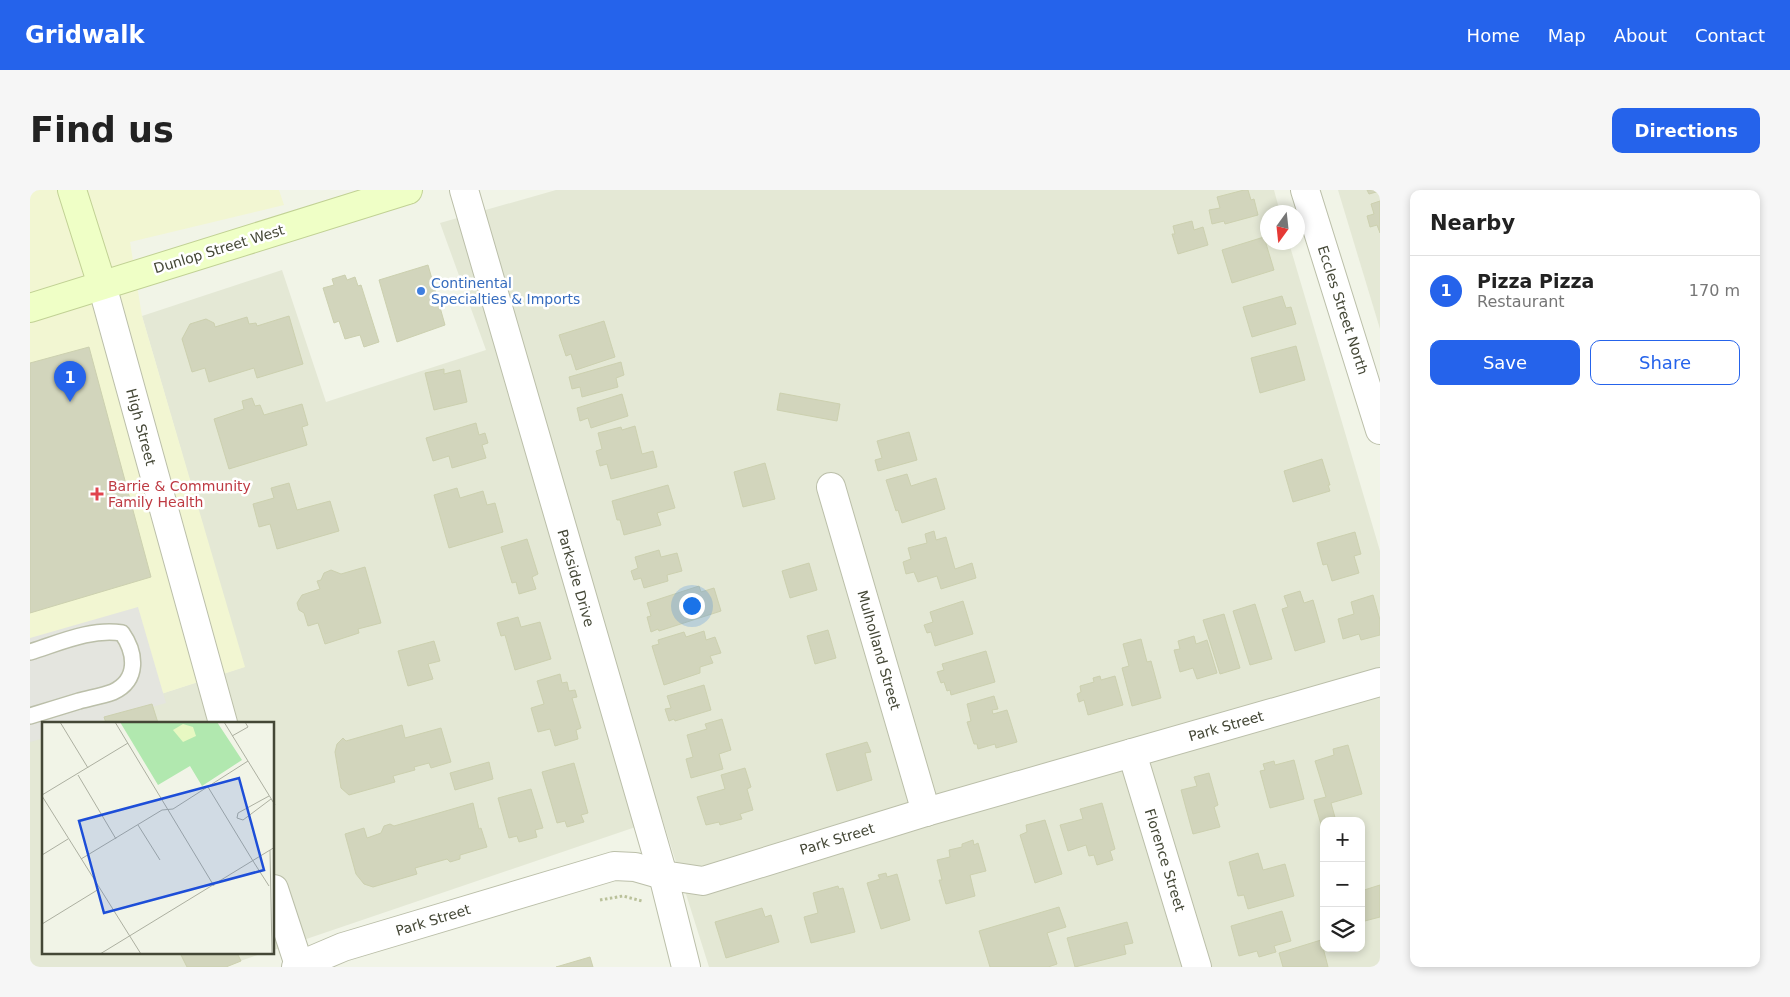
<!DOCTYPE html>
<meta charset="utf-8">
<style>
body{margin:0;font-family:"DejaVu Sans",sans-serif;background:#f6f6f6;color:#222}
.controls{position:absolute;right:15px;bottom:15px;display:grid;overflow:hidden;border-radius:10px;box-shadow:0 2px 8px #0003}
.controls button{width:45px;height:45px;display:grid;place-items:center;padding:0;border:0;border-bottom:1px solid #e0e0e0;background:#fff;color:#222;font:25px sans-serif}
.compass{position:absolute;left:1230px;top:15px;width:45px;height:45px;border-radius:50%;background:#fff;box-shadow:0 2px 8px #0003;rotate:195deg}
.you{position:absolute;left:661px;top:415px;width:18px;height:18px;margin:-12px;border:4px solid #fff;border-radius:50%;background:#1a73e8;box-shadow:0 0 0 8px #1a73e833}
.badge{display:grid;place-items:center;width:32px;height:32px;border-radius:50%;background:#2563eb;color:#fff;font-size:16px;font-weight:700}
.pin{position:absolute;translate:-50% -41px;filter:drop-shadow(0 1px 2px #0008)}
.pin::after{content:'';position:absolute;top:26px;width:18px;height:15px;background:inherit;clip-path:polygon(0 0,100% 0,50% 100%)}
.list{margin:0;padding:0;list-style:none}
h2{display:flex;justify-content:space-between;align-items:center;height:65px;margin:0;padding:0 20px;font-size:21px}
h2 small{font-size:16px;font-weight:400;color:#767676}
.list li{display:grid;grid-template-columns:32px 1fr auto;gap:15px;align-items:center;box-sizing:border-box;height:70px;padding:0 20px;border-top:1px solid #e0e0e0}
.list b{display:block;font-size:19px;white-space:nowrap}
.list p{margin:0;font-size:16px;white-space:nowrap;color:#767676}
.list em{font-size:16px;font-style:normal;color:#767676}
.actions{display:flex;gap:10px;padding:15px 20px}
.actions a{flex:1;padding:11px 0;border:1px solid #2563eb;border-radius:10px;text-align:center;font-size:18px;color:#2563eb}
.actions .main{background:#2563eb;color:#fff}
.icon{flex:none;width:28px;height:28px;fill:none;stroke:currentColor;stroke-width:2;stroke-linecap:round;stroke-linejoin:round}
.map{position:relative;flex:none;width:1350px;height:777px;overflow:hidden;border-radius:10px}
header{display:flex;align-items:center;gap:30px;box-sizing:border-box;height:70px;padding:0 25px;background:#2563eb;color:#fff}
header strong{font-size:24px}
nav{display:flex;gap:28px;margin-inline-start:auto;font-size:18px}
.intro{display:flex;align-items:center;justify-content:space-between;box-sizing:border-box;height:120px;padding:0 30px}
h1{margin:0;font-size:35px}
.button{padding:12px 22px;border-radius:10px;background:#2563eb;color:#fff;font-size:18px;font-weight:700}
main{display:flex;gap:30px;padding:0 30px}
aside{flex:1;background:#fff;border-radius:10px;box-shadow:0 2px 8px #0003}
.map>svg:first-child{display:block}
.residential{fill:#e4e8d5;fill-rule:evenodd}
.commercial{fill:#f2f6d2}
.parking{fill:#e4e5df}
.building{fill:#d2d5bc;stroke:#ccd0af}
.lines{fill:none;stroke-linecap:round;stroke-linejoin:round}
.service-casing{stroke:#bbbfa9;stroke-width:18}
.minor-casing{stroke:#bbbfa9;stroke-width:30}
.secondary-casing{stroke:#c1d194;stroke-width:30}
.path{stroke:#bac19a;stroke-width:3;stroke-dasharray:2.5 2.5;stroke-linecap:butt}
.service{stroke:#fff;stroke-width:15}
.minor{stroke:#fff;stroke-width:28}
.secondary{stroke:#efffc6;stroke-width:28}
.shop-dot{fill:#3f7fe0;stroke:#fff;stroke-width:2}
.health-dot{fill:#e0444e;stroke:#fff;stroke-width:2}
.labels{text-anchor:middle;stroke-width:5;stroke-linejoin:round;paint-order:stroke}
.street-label{font-size:14px;fill:#444736;stroke:#fff}
.shop-label{font-size:14px;fill:#366cbe;stroke:#fff;text-anchor:start}
.health-label{font-size:14px;fill:#be3a42;stroke:#fff;text-anchor:start}
.inset-road{fill:none;stroke:#acafa0;stroke-width:1}
.view{fill:#1d4ed8;fill-opacity:0.15;stroke:#1d4ed8;stroke-width:2.5}
.inset-edge{fill:none;stroke:#444736;stroke-width:2.5}
</style>
<header>
<strong>Gridwalk</strong>
<nav><a>Home</a><a>Map</a><a>About</a><a>Contact</a></nav>
</header>
<div class="intro"><h1>Find us</h1><a class="button">Directions</a></div>
<main>
<div class="map">
<svg width="1350" height="777" viewBox="0 0 1350 777">
<rect width="100%" height="100%" fill="#f1f4e7"/>
<g class="residential">
<path d="M526 0H1244L1250 22H1238V52L1259 53 1350 361V777H679L632 628 244 760V533H41L214 477 112 126 252 80 296 212 456 160 410 33ZM1294 631H1331V758H1294Z"/>
<path d="M1308 0H1350V139Z"/>
<path d="M14 542V763H233L193 777H0V546Z"/>
</g>
<path class="commercial" d="M0 0H249L254 15 100 52 112 126 215 477 41 533H14L0 546Z"/>
<path class="parking" d="M108 417 136 513 64 533H14V548L0 552V448Z"/>
<g class="building">
<path d="M1214 0H1218L1221 10 1224 9 1228 25 1195 34 1194 31 1182 34 1179 20 1190 18 1187 7Z"/>
<path d="M1337 0H1350V1L1339 4Z"/>
<path d="M1350 11V43L1347 35 1340 37 1337 26 1344 24 1341 14Z"/>
<path d="M1162 31 1164 40 1173 37 1178 55 1148 64 1142 44H1145L1143 36Z"/>
<path d="M1234 47 1244 80 1202 93 1192 60Z"/>
<path d="M398 75 415 135 367 152 349 90Z"/>
<path d="M315 85 317 90 325 87 328 96 331 95 349 152 334 157 330 145 315 149 309 131 304 133 293 98 304 95 302 89Z"/>
<path d="M1252 106 1256 118 1261 117 1266 134 1222 147 1213 117Z"/>
<path d="M259 126 273 174 227 188 224 178 179 192 175 178 162 182 152 149 160 134 176 129 184 133 185 137 217 127 219 134 226 133 227 136Z"/>
<path d="M574 131 585 167 546 180 541 164 536 166 529 145Z"/>
<path d="M1266 156 1275 190 1230 203 1221 168Z"/>
<path d="M59 157 121 387 0 423V173Z"/>
<path d="M591 172 594 185 586 188 588 197 552 207 550 197 542 199 539 187Z"/>
<path d="M414 179V184L430 180 437 212 404 220 395 183Z"/>
<path d="M750 203 810 214 807 231 747 220Z"/>
<path d="M592 204 598 226 561 238 558 228 550 231 547 218Z"/>
<path d="M222 208 225 216 230 215 234 225 272 214 278 235 272 237 277 255 199 279 184 229 214 219 212 211Z"/>
<path d="M446 233 449 245 455 243 458 253 452 255 456 268 422 278 419 266 403 271 396 248Z"/>
<path d="M605 236 612 264 623 261 627 277 581 289 577 274 570 276 566 261 572 259 568 243 591 237 592 240Z"/>
<path d="M879 242 887 270 848 281 845 270 852 268 847 251Z"/>
<path d="M1292 269 1300 295H1298L1300 301 1263 312 1254 281Z"/>
<path d="M735 273 745 309 713 317 704 282Z"/>
<path d="M877 284 881 296 906 288 915 319 872 333 868 320 866 321 856 290Z"/>
<path d="M259 293 267 320 300 311 309 341 247 359 240 334 229 337 223 314 244 308 241 298Z"/>
<path d="M638 295 645 318 627 323 631 335 594 345 590 330H587L582 311Z"/>
<path d="M427 298 430 308 453 301 457 315 465 313 473 342 419 358 404 305Z"/>
<path d="M904 341 906 350 916 347 925 379 942 373 946 388 911 399 907 386 888 392 884 382 876 384 873 372 881 369 878 358 897 353 895 344Z"/>
<path d="M1325 342 1331 364 1324 366 1329 383 1302 391 1297 374 1293 375 1287 353Z"/>
<path d="M497 349 508 384 502 387 506 399 489 404 486 392 482 393 471 357Z"/>
<path d="M629 360 631 367 647 363 652 381 637 385 638 391 614 398 611 388 604 390 601 381 608 378 605 367Z"/>
<path d="M779 373 787 400 760 408 752 381Z"/>
<path d="M335 377 351 433 328 439 329 443 295 454 288 433 278 436 274 423 269 420 267 413 272 405 290 399 287 391 291 390 294 383 301 380 311 384Z"/>
<path d="M669 396 671 402 684 398 691 421 629 441 628 439 621 442 617 427 621 426 617 413Z"/>
<path d="M1270 401 1274 413 1283 410 1295 452 1265 461 1252 419 1258 417 1254 406Z"/>
<path d="M1343 405 1350 430V445L1331 450 1329 444 1313 449 1308 429 1324 424 1321 412Z"/>
<path d="M933 411 943 444 905 456 901 442 897 443 894 435 903 432 900 422Z"/>
<path d="M1225 414 1242 469 1220 475 1203 421Z"/>
<path d="M1194 424 1210 478 1190 484 1173 430Z"/>
<path d="M488 427 491 437 510 432 521 469 485 480 475 445 471 446 467 433Z"/>
<path d="M798 440 806 468 785 474 777 446Z"/>
<path d="M674 441 676 450 685 447 691 463 680 466 683 473 670 477V483L634 495 622 456 629 454 628 450 654 442 656 447Z"/>
<path d="M1164 446 1166 454 1177 450 1187 483 1167 489 1163 478 1150 482 1144 460 1150 459 1148 451Z"/>
<path d="M1111 449 1117 472 1121 471 1131 508 1102 516 1092 478 1099 476 1093 454Z"/>
<path d="M404 451 410 471 398 474 403 489 378 496 368 461Z"/>
<path d="M956 461 965 492 921 505 920 500 917 501 914 492 911 493 907 482 914 480 912 474Z"/>
<path d="M530 484 532 493 537 492 539 501 545 500 547 507 542 508 551 538 546 540 548 549 525 556 520 539 508 542 501 518 514 514 507 491Z"/>
<path d="M1070 486 1071 490 1085 486 1093 515 1058 525 1054 510 1049 512 1047 504 1051 502 1050 496 1064 492 1063 488Z"/>
<path d="M674 495 681 520 645 531 644 529 639 531 635 519 641 518 637 506Z"/>
<path d="M964 506 968 519 962 520 963 524 977 520 987 552 966 558 965 554 948 559 947 554H944L937 532 941 531 937 514Z"/>
<path d="M122 514 128 533H76L74 527Z"/>
<path d="M692 529 701 560 689 564 693 579 661 588 656 569 663 567 657 545 677 539 675 534Z"/>
<path d="M372 535 375 548 411 538 421 572 401 578 399 573 384 577 385 580 363 586 365 592 319 605 311 598 305 562 307 554 313 548 316 551Z"/>
<path d="M837 552 841 562 835 563 842 590 807 601 796 564Z"/>
<path d="M1318 555 1332 604 1301 613 1306 631H1294V645L1284 610 1296 607 1285 571 1304 565 1303 559Z"/>
<path d="M1264 570 1274 609 1240 618 1230 581 1235 580 1233 574 1244 571 1245 575Z"/>
<path d="M459 572 463 589 425 600 420 583Z"/>
<path d="M544 573 558 623 551 625 554 632 537 637 535 631 527 633 512 582Z"/>
<path d="M715 578 721 597 717 599 723 620 710 624 712 629 690 635 689 632 676 635 667 607 695 599 691 585Z"/>
<path d="M1179 583 1188 615 1184 617 1190 637 1163 644 1151 600 1167 596 1164 587Z"/>
<path d="M501 599 513 638 505 640 507 647 489 652 487 646 479 648 468 608Z"/>
<path d="M443 613 449 639 451 638 457 657 430 665V669L420 672 417 669 385 678 387 684 343 697 334 694 326 684 315 644 334 638 337 648 351 643 354 636 360 634 364 636Z"/>
<path d="M1072 613 1085 659 1080 661 1083 670 1067 675 1064 665 1059 666 1056 655 1038 661 1030 635 1053 629 1050 619Z"/>
<path d="M1015 630 1032 684 1005 693 990 645 997 642 996 635Z"/>
<path d="M943 650 944 655 948 653 956 681 940 685 945 706 916 714 909 690H912L907 670 920 667 919 660 932 657V654Z"/>
<path d="M1228 663 1233 680 1255 674 1264 706 1218 719 1214 705 1208 706 1199 672Z"/>
<path d="M856 683 857 687 867 684 880 730 851 739 837 693 850 689 848 685Z"/>
<path d="M1350 695V727L1331 732V701Z"/>
<path d="M808 696 809 699 813 698 825 742 781 753 774 727 788 723 783 703Z"/>
<path d="M1029 717 1036 737 1017 743 1027 774 1018 777H960L949 741Z"/>
<path d="M732 718 735 727 741 725 749 752 696 768 685 732Z"/>
<path d="M1252 721 1261 751 1244 756 1246 762 1229 767 1227 761 1209 766 1201 736Z"/>
<path d="M1097 732 1103 753 1094 755 1096 764 1045 777 1037 748Z"/>
<path d="M1291 750 1298 777H1253L1249 763Z"/>
<path d="M150 763H207L211 771 196 777H157Z"/>
<path d="M560 767 563 777H526Z"/>
</g>
<g class="lines">
<g class="service-casing">
<path id="service" d="M0 462C29 453 61 438 92 443 106 463 109 490 83 502 72 506 60 508 49 511 33 516 16 521 0 526"/>
</g>
<g class="minor-casing">
<g id="minor">
<path d="M434 0 633 685 656 777"/>
<path d="M1275 0 1350 240"/>
<path d="M72 95 193 533"/>
<path d="M801 297 896 622"/>
<path d="M1102 563 1167 777"/>
<path d="M244 699 269 775"/>
<path d="M266 777 313 757 584 676 605 677 633 685 673 691 896 622 1350 492"/>
</g>
</g>
<g class="secondary-casing">
<g id="secondary">
<path d="M42 0 72 95"/>
<path d="M0 118 378 0"/>
</g>
</g>
<path class="path" d="M570 710 593 706 612 711"/>
<use href="#service" class="service"/>
<use href="#minor" class="minor"/>
<use href="#secondary" class="secondary"/>
</g>
<circle class="shop-dot" cx="391" cy="101" r="5"/>
<path class="health-dot" d="M64.5 296.5h5v5h5v5h-5v5h-5v-5h-5v-5h5z"/>
<g class="labels">
<g class="street-label">
<text transform="translate(189 59) rotate(-17)" y="5">Dunlop Street West</text>
<text transform="translate(1313 120) rotate(72)" y="5">Eccles Street North</text>
<text transform="translate(111 237) rotate(75)" y="5">High Street</text>
<text transform="translate(546 388) rotate(74)" y="5">Parkside Drive</text>
<text transform="translate(849 460) rotate(74)" y="5">Mulholland Street</text>
<text transform="translate(1196 536) rotate(-16)" y="5">Park Street</text>
<text transform="translate(807 649) rotate(-17)" y="5">Park Street</text>
<text transform="translate(1135 670) rotate(73)" y="5">Florence Street</text>
<text transform="translate(403 730) rotate(-17)" y="5">Park Street</text>
</g>
<g class="shop-label">
<text x="401" y="98">Continental<tspan x="401" dy="16">Specialties &amp; Imports</tspan></text>
</g>
<g class="health-label">
<text x="78" y="301">Barrie &amp; Community<tspan x="78" dy="16">Family Health</tspan></text>
</g>
</g>
<g transform="translate(12 532)">
<rect width="232" height="232" fill="#f1f4e7"/>
<path d="M78 0H175L200 38 160 64 148 44 116 63Z" fill="#b1e8af"/>
<path d="M141 2 151 5 154 14 141 20 131 8Z" fill="#e7f8c2"/>
<path class="inset-road" d="M18 0 46 46M73 0 172 164M182 0 233 83M190 14 206 5 203 0M36 53 74 117M166 65 211 139M0 73 86 21M0 74 99 232M227 74 196 91 195 96 201 98 229 77M96 103 118 138M228 128 230 232M0 133 26 117M39 137 120 88 131 87 206 39M211 139 227 164M0 202 57 167M58 232 233 125"/>
<path class="view" d="M197 56 222 148 62 191 37 99Z"/>
<rect width="232" height="232" class="inset-edge"/>
</g>
</svg>
<div class="controls">
<button>+</button>
<button>−</button>
<button><svg class="icon" aria-label="layers" viewBox="0 0 24 24"><path d="M12 4l9 5-9 5-9-5zM3 14l9 5 9-5"/></svg></button>
</div>
<svg class="compass" viewBox="-18 -18 36 36"><path d="M0-13l5 13h-10z" fill="#e53935"/><path d="M0 13l5-13h-10z" fill="#767676"/></svg>
<div class="you"></div>
<div class="pin badge" style="left:40px;top:212px">1</div>
</div>
<aside>
<h2>Nearby<small></small></h2>
<ul class="list">
<li><span class="badge">1</span><div><b>Pizza Pizza</b><p>Restaurant</p></div><em>170 m</em></li>
</ul>
<div class="actions"><a class="main">Save</a><a>Share</a></div>
</aside>
</main>
